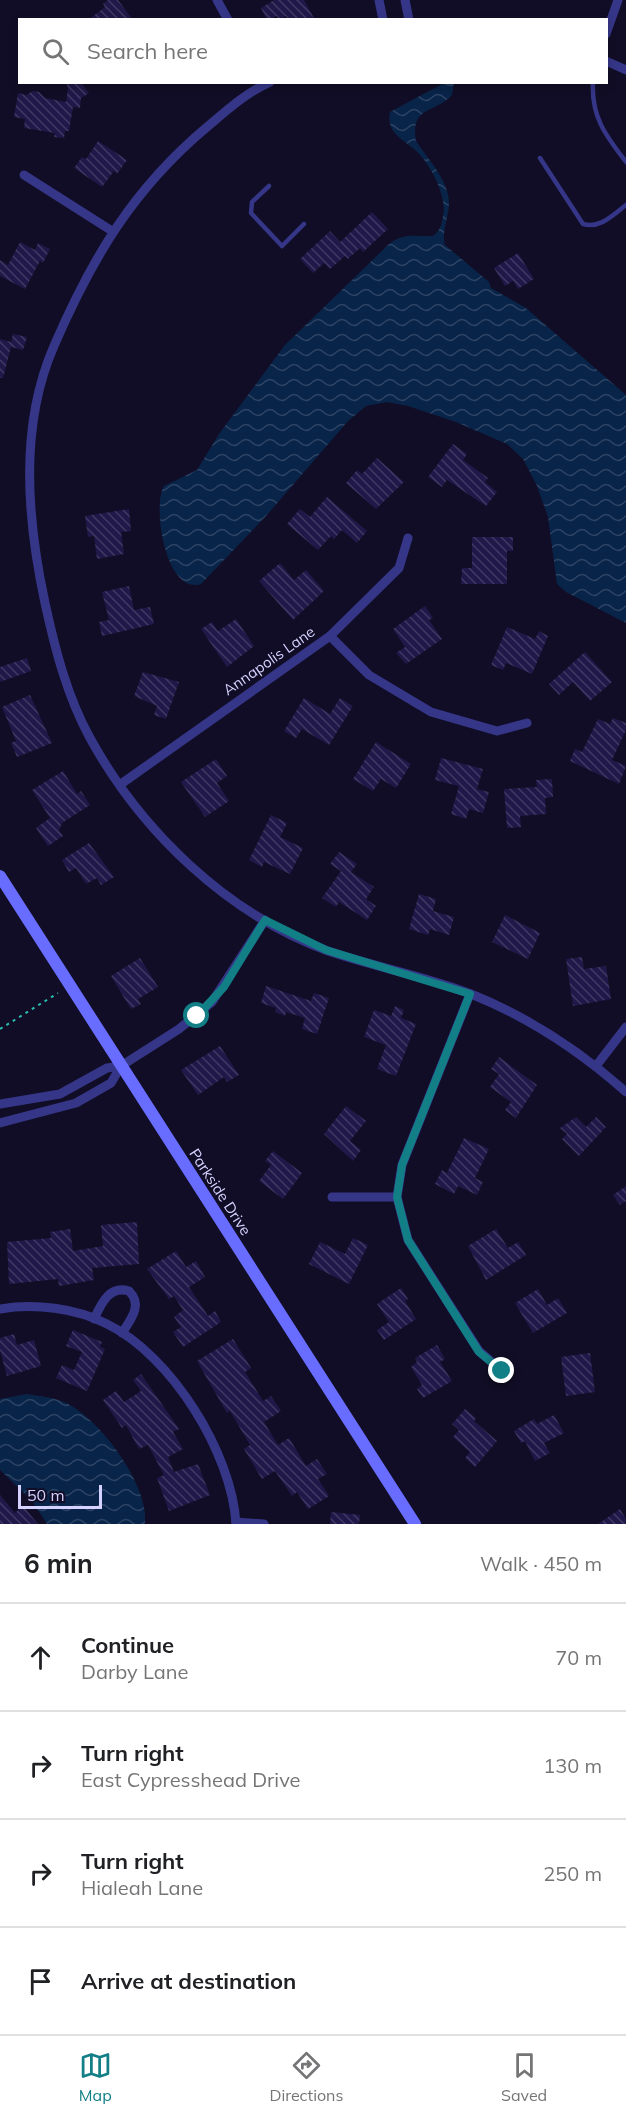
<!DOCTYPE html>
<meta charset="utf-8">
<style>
body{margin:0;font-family:Mulish,sans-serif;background:#f6f6f6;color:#202124}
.scale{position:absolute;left:18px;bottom:15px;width:84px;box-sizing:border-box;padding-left:6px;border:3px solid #d5d2ff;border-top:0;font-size:16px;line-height:21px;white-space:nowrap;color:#d5d2ff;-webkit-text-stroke:4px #110d26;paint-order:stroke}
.stop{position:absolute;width:18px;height:18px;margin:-14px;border:4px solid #127e86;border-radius:50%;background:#fff}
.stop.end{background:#127e86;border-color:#fff;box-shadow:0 2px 6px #0008}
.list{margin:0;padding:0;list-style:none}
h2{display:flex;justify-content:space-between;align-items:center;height:78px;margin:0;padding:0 24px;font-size:26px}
h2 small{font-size:20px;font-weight:400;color:#757577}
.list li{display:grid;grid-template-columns:39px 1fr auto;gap:18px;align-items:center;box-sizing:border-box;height:108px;padding:0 24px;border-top:2px solid #e0e0e0}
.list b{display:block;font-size:22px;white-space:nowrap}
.list p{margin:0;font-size:20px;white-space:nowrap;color:#757577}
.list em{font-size:20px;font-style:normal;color:#757577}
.icon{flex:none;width:33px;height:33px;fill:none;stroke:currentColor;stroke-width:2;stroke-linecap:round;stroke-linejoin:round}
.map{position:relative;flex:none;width:626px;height:1524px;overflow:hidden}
.search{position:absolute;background:#fff;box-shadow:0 3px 9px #0003;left:18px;right:18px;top:18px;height:66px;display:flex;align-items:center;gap:15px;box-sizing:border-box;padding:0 21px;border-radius:0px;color:#757577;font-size:22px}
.sheet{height:510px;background:#fff}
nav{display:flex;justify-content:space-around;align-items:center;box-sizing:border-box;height:84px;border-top:2px solid #e0e0e0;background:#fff;font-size:16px;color:#757577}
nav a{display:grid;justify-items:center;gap:3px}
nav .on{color:#127e86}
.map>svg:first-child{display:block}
.water{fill:url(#water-waves)}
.building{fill:url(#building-back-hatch)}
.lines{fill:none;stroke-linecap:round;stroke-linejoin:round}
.path{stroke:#28bdae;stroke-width:2;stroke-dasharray:3 4.5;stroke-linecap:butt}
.lane{stroke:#363688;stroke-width:4.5}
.street{stroke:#363688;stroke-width:9}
.secondary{stroke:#696dff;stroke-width:12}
.route{stroke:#127e86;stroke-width:8}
.labels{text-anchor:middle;stroke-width:4.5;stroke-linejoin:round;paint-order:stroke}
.street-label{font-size:15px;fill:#d5d2ff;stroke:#110d26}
</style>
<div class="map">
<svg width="626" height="1524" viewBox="0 0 626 1524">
<defs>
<pattern id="water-waves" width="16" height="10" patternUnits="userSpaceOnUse" patternTransform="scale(1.5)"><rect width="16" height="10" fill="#092449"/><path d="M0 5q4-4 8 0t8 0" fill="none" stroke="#2c4364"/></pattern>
<pattern id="building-back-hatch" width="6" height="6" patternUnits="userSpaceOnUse" patternTransform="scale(1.5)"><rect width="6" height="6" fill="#201848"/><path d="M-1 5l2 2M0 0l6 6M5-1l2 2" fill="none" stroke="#403963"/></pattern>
</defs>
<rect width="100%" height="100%" fill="#110d26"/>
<g class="water">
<path d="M444 83H454L452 95C434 114 410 106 416 141 428 159 449 181 449 203 449 216 441 234 445 245L489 282 491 288 526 308 626 395V623L566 592 557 584 548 517 537 486 523 459 507 444 456 422 408 406 387 402 366 406 348 421 267 515 201 584C165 595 152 505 164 486L197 470 219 434 285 345 389 244C405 232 415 237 433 236 440 231 442 224 443 216 448 197 429 161 414 149 401 138 386 132 390 112Z"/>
<path d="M27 1394C39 1396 52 1397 64 1402 99 1417 150 1486 145 1524H47L32 1501 0 1470V1399Z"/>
</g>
<g class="building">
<path d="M108 0H118L133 20H88L105 7 103 4Z"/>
<path d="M274 0H304L315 20H288L286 16 279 20 277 16 267 20 261 8Z"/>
<path d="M66 82H81L89 93 81 98 80 108 73 107 69 131H65L64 138 54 137 55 133 24 128 25 119 14 117 18 93 26 95 33 91 39 92 45 98 66 102 68 88Z"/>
<path d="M98 141 127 160 117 174 114 171 102 187 74 168 82 157 86 159Z"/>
<path d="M372 212 388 229 363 252 360 248 348 259 345 256 330 269 324 263 313 273 300 259 330 231 340 242Z"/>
<path d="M20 242 35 250 38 243 50 249 43 263 40 261 25 289 0 276V260L8 265Z"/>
<path d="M518 253 534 279 518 289 513 281 505 286 494 268Z"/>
<path d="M13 334 27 337 23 350 11 347 3 378H0V339L11 342Z"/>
<path d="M453 444 467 454 463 460 488 478 485 482 497 492 486 506 447 480 442 487 428 477Z"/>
<path d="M377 458 404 482 376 509 346 483 357 470 362 474Z"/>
<path d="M327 497 367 531 357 543 342 530 334 539 331 536 318 550 287 524 300 509 310 517Z"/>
<path d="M129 509 131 531 121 532 124 554 97 559 94 536 88 537 85 516Z"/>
<path d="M472 537H513V551H507V584H461L462 568H472Z"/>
<path d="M280 563 294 580 306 570 324 591 293 620 259 581Z"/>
<path d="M129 586 134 610 150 607 154 624 102 636 99 622 109 620 102 592Z"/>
<path d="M425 606 433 618 429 620 442 639 406 664 396 653 405 647 393 629Z"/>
<path d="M236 619 254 646 227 667 201 629 212 622 218 631Z"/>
<path d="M507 627 535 639 539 631 548 636 532 674 506 663 503 670 491 665Z"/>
<path d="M585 652 612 682 590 701 573 682 559 695 549 684Z"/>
<path d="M27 658 31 671 0 682V667Z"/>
<path d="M143 672 179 682 166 719 154 715 157 706 134 696Z"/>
<path d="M30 695 52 743 17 757 11 743 16 741 2 707Z"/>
<path d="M304 698 330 714 340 698 353 706 329 745 302 729 296 738 284 731Z"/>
<path d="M613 718 626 723V730L612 760 626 766 619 784 570 761 575 749 582 752 598 719 610 724Z"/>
<path d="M376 742 411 764 396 788 381 779 373 791 353 779Z"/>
<path d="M441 758 483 769 477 789 489 792 483 813 469 809 466 819 451 814 459 786 435 780Z"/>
<path d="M216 759 227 776 217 783 229 801 205 817 181 782Z"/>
<path d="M63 771 77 794 81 791 90 805 62 823 59 830 63 836 48 846 36 828 50 818 32 790Z"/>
<path d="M552 779 553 797 545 798 546 814 520 816 521 827 507 828 504 789 537 787 536 780Z"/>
<path d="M271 815 287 823 280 837 303 848 290 874 264 862 262 867 249 860Z"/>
<path d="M89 843 114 877 101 885 97 878 86 884 76 868 69 872 62 860Z"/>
<path d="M339 852 357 864 351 872 374 887 366 899 376 906 367 920 339 902 336 907 322 898 341 871 330 864Z"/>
<path d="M419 894 436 899 433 911 454 917 449 935 430 929 428 935 409 929Z"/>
<path d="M505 915 540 933 528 959 492 942Z"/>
<path d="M582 957 584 969 606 966 611 999 573 1006 566 959Z"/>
<path d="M140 958 158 987 138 999 141 1004 131 1009 111 976Z"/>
<path d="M266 986 311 1001 314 993 329 998 317 1034 302 1029 305 1018 286 1012 285 1016 275 1012 276 1008 261 1003Z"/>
<path d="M395 1006 404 1010 401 1018 416 1024 396 1076 377 1069 386 1045 364 1037 374 1010 391 1016Z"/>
<path d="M220 1046 239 1075 227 1082 224 1077 198 1095 181 1070Z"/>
<path d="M499 1057 537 1085 516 1118 505 1110 511 1102 490 1087 499 1074 491 1069Z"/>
<path d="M346 1106 366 1121 350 1141 361 1150 353 1161 324 1134Z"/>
<path d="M576 1117 586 1127 596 1117 606 1127 579 1156 562 1139 567 1134 560 1128Z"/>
<path d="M464 1138 489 1149 475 1178 483 1182 477 1195 458 1186 454 1194 435 1184 442 1170 447 1173Z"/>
<path d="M273 1151 302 1173 283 1199 259 1181 271 1165 265 1161Z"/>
<path d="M626 1186V1201L620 1205 613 1195Z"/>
<path d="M137 1222 139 1264 92 1268 94 1280 59 1286 58 1279 9 1284 7 1242 51 1238 50 1232 70 1229 73 1251 103 1246 101 1225Z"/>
<path d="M496 1229 508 1248 518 1242 526 1255 486 1280 468 1246Z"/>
<path d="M353 1238 368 1245 349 1284 309 1264 320 1242 345 1254Z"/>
<path d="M176 1251 186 1267 196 1261 205 1277 189 1287 208 1316 215 1311 221 1322 183 1347 173 1332 181 1327 174 1317 183 1310 174 1296 169 1299 147 1269Z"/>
<path d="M401 1288 408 1299 405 1301 416 1319 384 1340 377 1330 389 1322 377 1304Z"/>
<path d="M538 1289 547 1305 558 1298 567 1313 533 1333 515 1303Z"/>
<path d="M73 1330 102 1342 100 1347 105 1349 87 1391 56 1378 62 1365 74 1370 82 1352 66 1346Z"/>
<path d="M14 1334 17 1345 34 1340 41 1366 7 1376 0 1350V1338Z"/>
<path d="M233 1339 251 1368 245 1372 263 1401 271 1396 281 1411 264 1422 278 1445 289 1438 306 1466 317 1459 327 1474 318 1479 329 1496 308 1509 297 1492 292 1496 275 1471 262 1479 244 1449 250 1445 230 1411 227 1413 197 1361Z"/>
<path d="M437 1345 445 1359 440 1362 452 1381 423 1398 417 1389 422 1385 411 1367 417 1362 415 1358Z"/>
<path d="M590 1353 595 1392 566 1396 561 1357Z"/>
<path d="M141 1374 179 1429 173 1432 183 1449 168 1457 174 1472 198 1464 210 1495 169 1511 157 1478 164 1475 148 1445 139 1449 126 1425 122 1428 103 1400 116 1391 124 1402 141 1391 133 1380Z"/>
<path d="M465 1409 476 1418 474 1421 497 1441 475 1467 465 1458 470 1452 453 1437 459 1430 452 1424Z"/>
<path d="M554 1415 564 1433 544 1443 550 1453 535 1461 525 1441 521 1443 514 1431 534 1419 537 1424Z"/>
<path d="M0 1495 15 1513 23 1506 38 1524H0Z"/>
<path d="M620 1509 626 1519V1524H598Z"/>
<path d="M331 1512 360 1515 359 1524H330Z"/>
</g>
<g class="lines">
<path class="path" d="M0 1029 58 993"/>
<g class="lane">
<path d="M593 82C591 117 606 136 626 162"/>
<path d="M540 158 583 224C600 229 613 215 626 205"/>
<path d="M269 186 252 202 251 213 282 246 304 224"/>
</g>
<g class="street">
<path d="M217 0 228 20"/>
<path d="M379 0 383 20"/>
<path d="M405 0 409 20"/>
<path d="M606 34 618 0"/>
<path d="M606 61 626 70"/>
<path d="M270 82C247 92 226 111 207 127 133 189 92 258 54 346 19 426 27 519 45 603 55 649 67 696 90 738 141 831 227 914 328 951 375 967 425 976 471 994 528 1017 580 1051 626 1092"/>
<path d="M24 175 112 231"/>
<path d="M330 636 369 675 431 712 497 731 527 723"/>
<path d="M121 784 330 636 399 568 408 538"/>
<path d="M470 994 402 1165 397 1197 408 1240 479 1351 502 1371"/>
<path d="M596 1066 626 1027"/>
<path d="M0 1104 60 1094 107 1068 121 1066 179 1029 212 1002 265 920"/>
<path d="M0 1123 76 1103 111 1083 121 1066"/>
<path d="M332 1197H397"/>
<path d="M0 1309C34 1303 76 1308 107 1324 171 1355 232 1453 236 1524"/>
<path d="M94 1319C101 1304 109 1285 129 1291 143 1305 131 1319 122 1333"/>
<path d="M236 1522 264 1524"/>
</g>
<path class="secondary" d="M0 876 415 1524"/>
</g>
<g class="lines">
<path class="route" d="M197 1016 224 987 265 920 326 950 470 994 402 1165 397 1197 408 1240 479 1352 502 1371"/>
</g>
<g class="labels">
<g class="street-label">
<text transform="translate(269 661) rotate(-35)" y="5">Annapolis Lane</text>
<text transform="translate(220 1192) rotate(57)" y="5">Parkside Drive</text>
</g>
</g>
</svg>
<div class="scale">50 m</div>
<div class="stop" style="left:197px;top:1016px"></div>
<div class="stop end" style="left:502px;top:1371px"></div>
<div class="search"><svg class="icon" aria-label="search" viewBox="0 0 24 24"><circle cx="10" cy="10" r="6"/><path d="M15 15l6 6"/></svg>Search here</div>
</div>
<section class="sheet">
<h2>6 min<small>Walk · 450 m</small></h2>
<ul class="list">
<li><svg class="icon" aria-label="ahead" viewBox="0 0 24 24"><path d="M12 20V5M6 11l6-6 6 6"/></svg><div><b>Continue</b><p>Darby Lane</p></div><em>70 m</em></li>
<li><svg class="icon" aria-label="right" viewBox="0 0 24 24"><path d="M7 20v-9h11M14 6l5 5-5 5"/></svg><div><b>Turn right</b><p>East Cypresshead Drive</p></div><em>130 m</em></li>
<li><svg class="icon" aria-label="right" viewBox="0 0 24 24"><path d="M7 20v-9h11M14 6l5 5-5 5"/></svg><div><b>Turn right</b><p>Hialeah Lane</p></div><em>250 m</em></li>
<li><svg class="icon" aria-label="arrive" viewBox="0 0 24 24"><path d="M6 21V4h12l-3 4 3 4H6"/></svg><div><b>Arrive at destination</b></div></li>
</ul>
</section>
<nav>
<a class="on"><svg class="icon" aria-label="map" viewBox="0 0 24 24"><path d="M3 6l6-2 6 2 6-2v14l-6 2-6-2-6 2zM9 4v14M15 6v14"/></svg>Map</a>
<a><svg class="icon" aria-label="directions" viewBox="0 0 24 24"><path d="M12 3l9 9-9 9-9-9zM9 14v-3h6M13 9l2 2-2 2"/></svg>Directions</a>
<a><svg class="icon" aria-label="saved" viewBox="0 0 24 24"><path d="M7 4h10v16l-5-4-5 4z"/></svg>Saved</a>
</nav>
